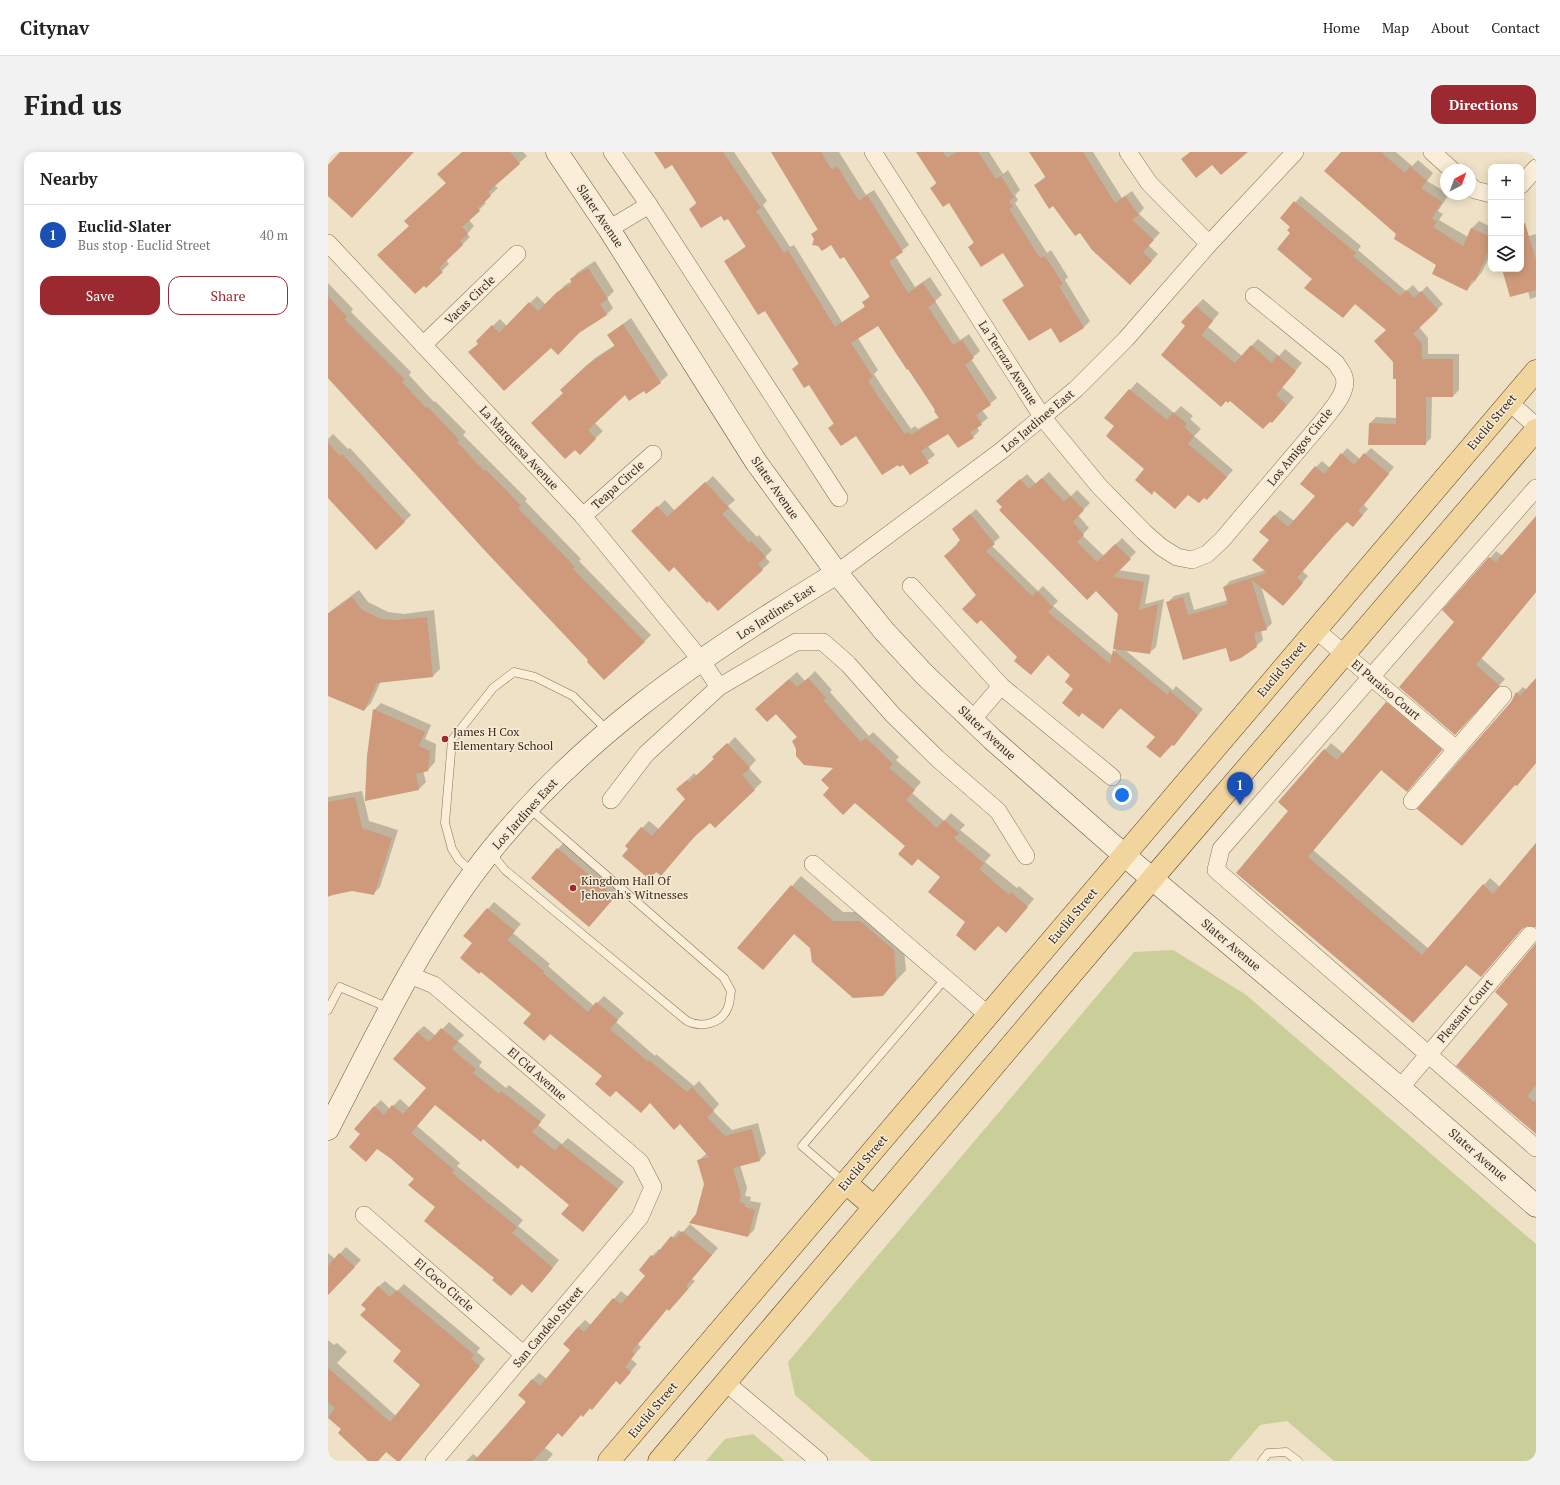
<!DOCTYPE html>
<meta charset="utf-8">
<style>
body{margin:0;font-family:"PT Serif",serif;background:#f2f2f2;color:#222}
.controls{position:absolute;right:12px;top:12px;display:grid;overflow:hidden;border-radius:8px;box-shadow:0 2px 10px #0003}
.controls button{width:36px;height:36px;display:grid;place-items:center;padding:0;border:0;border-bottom:1px solid #e0e0e0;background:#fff;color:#222;font:20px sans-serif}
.compass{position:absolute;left:1112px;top:12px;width:36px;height:36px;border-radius:50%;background:#fff;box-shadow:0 2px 10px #0003;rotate:41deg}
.you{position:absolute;left:794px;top:643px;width:14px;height:14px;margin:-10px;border:3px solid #fff;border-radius:50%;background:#1a73e8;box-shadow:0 0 0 6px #1a73e833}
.badge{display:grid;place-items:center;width:26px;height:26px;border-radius:50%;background:#9b292f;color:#fff;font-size:13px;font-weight:700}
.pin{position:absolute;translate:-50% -33px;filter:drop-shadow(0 1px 2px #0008)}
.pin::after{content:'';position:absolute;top:21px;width:14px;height:12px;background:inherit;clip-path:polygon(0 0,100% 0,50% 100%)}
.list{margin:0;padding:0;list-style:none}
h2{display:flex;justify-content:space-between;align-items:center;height:52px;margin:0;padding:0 16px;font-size:17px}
h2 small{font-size:13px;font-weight:400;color:#767676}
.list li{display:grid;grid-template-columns:26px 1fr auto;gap:12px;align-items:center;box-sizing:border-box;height:60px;padding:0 16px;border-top:1px solid #e0e0e0}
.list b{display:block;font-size:15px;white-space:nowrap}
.list p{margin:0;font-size:13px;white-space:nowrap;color:#767676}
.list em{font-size:13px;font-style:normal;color:#767676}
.actions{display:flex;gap:8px;padding:12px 16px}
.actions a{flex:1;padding:9px 0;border:1px solid #9b292f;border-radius:12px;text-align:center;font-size:14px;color:#9b292f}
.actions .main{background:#9b292f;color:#fff}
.icon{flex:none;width:22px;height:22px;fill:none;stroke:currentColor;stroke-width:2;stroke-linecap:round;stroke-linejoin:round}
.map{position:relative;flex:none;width:1208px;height:1309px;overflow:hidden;border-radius:12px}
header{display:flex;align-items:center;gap:24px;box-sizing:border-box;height:56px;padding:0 20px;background:#fff;border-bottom:1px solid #e0e0e0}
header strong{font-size:19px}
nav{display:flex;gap:22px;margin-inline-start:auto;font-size:14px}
.intro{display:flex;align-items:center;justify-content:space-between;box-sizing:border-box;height:96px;padding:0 24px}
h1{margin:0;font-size:28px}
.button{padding:10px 18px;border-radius:12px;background:#9b292f;color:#fff;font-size:14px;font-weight:700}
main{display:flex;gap:24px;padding:0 24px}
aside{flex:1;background:#fff;border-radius:12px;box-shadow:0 2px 10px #0003}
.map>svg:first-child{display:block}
.green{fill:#cace99}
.shadow{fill:#0003;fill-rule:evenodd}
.building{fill:#ce9a7b;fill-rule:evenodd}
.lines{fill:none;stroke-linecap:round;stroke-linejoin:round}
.lane-casing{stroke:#8b725b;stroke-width:9}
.street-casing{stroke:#8b725b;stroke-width:18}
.secondary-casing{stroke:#6d533e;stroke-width:23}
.primary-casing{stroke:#59412f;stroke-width:23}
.lane{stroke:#faeed9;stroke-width:8}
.street{stroke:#faeed9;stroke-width:17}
.secondary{stroke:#faeed9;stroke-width:22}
.primary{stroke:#f2d49d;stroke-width:22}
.poi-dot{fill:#9b292f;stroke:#f6ebd5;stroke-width:1.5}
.labels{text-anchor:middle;stroke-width:3;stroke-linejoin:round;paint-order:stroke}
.street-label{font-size:12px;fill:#3b2b1f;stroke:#f6ebd5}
.poi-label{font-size:12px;fill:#3b2b1f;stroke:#f6ebd5;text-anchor:start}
</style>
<header>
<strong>Citynav</strong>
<nav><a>Home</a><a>Map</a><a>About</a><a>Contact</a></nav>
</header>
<div class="intro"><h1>Find us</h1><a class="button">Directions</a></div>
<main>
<aside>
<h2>Nearby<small></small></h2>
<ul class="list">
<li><span class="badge" style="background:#1a4fb4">1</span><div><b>Euclid-Slater</b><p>Bus stop · Euclid Street</p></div><em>40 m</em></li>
</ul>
<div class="actions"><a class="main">Save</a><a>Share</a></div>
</aside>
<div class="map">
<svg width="1208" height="1309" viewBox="0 0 1208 1309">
<rect width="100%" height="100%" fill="#efe1c5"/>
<g class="green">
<path d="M845 798 917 842 1208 1092V1309H1006L959 1269 932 1273 901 1309H543L467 1243 460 1210 806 800Z"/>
<path d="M425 1282 457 1309H378L397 1287Z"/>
</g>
<g class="shadow">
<path d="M135 0H195L199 4 166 33 170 36 156 49 158 51 141 68 146 74 139 82 142 85 118 108 121 112 98 134 82 74 119 31Z"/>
<path d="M327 0H406L439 49 435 53 462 95 466 93 514 170 538 154 536 150 542 144 516 104 503 92 487 87 484 82 491 76 444 0H511L538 43 546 38 581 93 567 104 587 135 602 125 614 143 607 149 632 188 641 182 652 199 643 207 669 246 654 258 660 266 649 275 651 279 645 285 621 281 600 294 607 303 582 322 575 312H570L529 282 501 276 506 271 481 231 465 217 471 211 437 157 397 110 418 94 400 65 362 57 369 50 344 11ZM550 173 608 258 611 265 590 277 587 274 583 277 555 236 546 222 550 218 530 186Z"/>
<path d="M589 0H661L675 22 680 18 692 38 687 43 690 48 687 51 719 101 723 98 740 125 737 128 762 169 756 175 733 189 723 174 675 148 697 133 676 100 641 95 647 89 621 50 603 36 609 30Z"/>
<path d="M702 0H765L794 46 804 39 816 56 811 62 832 81 820 93 830 102 809 125 752 79 707 33 718 24Z"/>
<path d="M1014 0H1068L1084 14 1090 8 1105 21 1099 29 1121 42 1110 59 1115 62 1111 68 1140 85 1144 76 1151 69 1163 75V101L1154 120 1139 138 1070 82Z"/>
<path d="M973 44 1033 94 1030 98 1078 139 1085 133 1092 141 1099 134 1115 152 1091 175 1100 186V202H1131V238L1125 244H1104L1103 286 1097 292 1042 271 1048 265 1069 266V226L1059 178 1027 151 986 127 963 81V74L953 66Z"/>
<path d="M1208 82V145L1202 147 1200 139 1175 117H1193V86Z"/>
<path d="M267 109 286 139 279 146 285 156 278 163 223 195 151 191 156 182 172 167 179 174 209 144 218 153 237 133 244 129 243 127 250 120Z"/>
<path d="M0 131 25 157 23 160 83 220 81 223 106 250 107 249 138 280 135 283 199 347 197 349 253 407 251 409 323 483 316 490 262 508 0 226Z"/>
<path d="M875 147 891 161 880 175 914 204 930 187 951 204 957 197 974 211 954 235 966 245 951 263 935 276 859 174 868 154Z"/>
<path d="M303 166 340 223 332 230 297 242 266 270 275 279 252 301 236 241 240 231 267 206 287 193 280 183Z"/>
<path d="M809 230 846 261 853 254 865 264 862 267 873 277 866 284 905 318 879 347 876 345 861 342 818 317 787 274 778 266Z"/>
<path d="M5 282 20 297 22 296 83 363 76 370 0 344V287Z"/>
<path d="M1019 296 1032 307 1043 296 1066 315 1036 353 1040 357 1031 367 1020 368 974 419 980 424 955 453 933 434 944 471 938 477 933 478 935 488 928 494 898 495 840 450 846 444 861 440 866 458 900 448 896 435 902 429 937 418 946 364 952 358 966 369 988 343V315L994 309 1002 316Z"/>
<path d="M721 320 743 344 749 338 762 351 750 363 761 376 754 383 776 404 794 386 808 400 790 418 822 423 817 452 836 447 828 495 821 501 796 497 845 538 848 534 875 557 851 587 828 585 793 556 780 570 747 537 744 523 720 502 690 505 649 443 617 404 633 388 631 372 648 357 672 385 663 393 710 439 715 434 730 449 725 454 785 504 788 496 791 462 768 438 675 355 676 342 699 322 708 332Z"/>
<path d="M385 324 407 348 400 354 429 385 431 383 444 398 437 405 442 410 390 458 312 372 337 348 347 359Z"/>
<path d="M1208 365V440L1153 506 1177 527 1134 575 1127 470 1162 406 1168 399 1175 404Z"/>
<path d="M31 438 40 450 60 460 76 462 106 458 112 517 105 524 53 529 43 551 36 558 0 543V461Z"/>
<path d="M487 519 504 538 502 540 541 584 545 580 571 605 568 608 593 630 584 641 616 669 623 661 637 673 632 678 663 703 657 710 689 736 691 734 706 747 684 772 670 773 638 770 614 725 527 650 503 636 507 615 470 585 436 550 469 520 477 529Z"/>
<path d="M1208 528V611L1187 632 1134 693 1189 541 1195 535 1199 538Z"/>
<path d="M1065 545 1120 591 1085 632 1054 617 985 698 1101 797 1162 726 1172 735 1208 691V774L1203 772 1195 775 1138 812 1085 870 910 721 962 659 951 650 997 598 1003 591 1016 602Z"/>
<path d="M53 551 103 573 97 587 108 592 107 610 100 618 95 619 98 630 91 637 40 604 46 558Z"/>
<path d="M407 585 428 608 421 616 434 630 387 675 382 669 370 681 333 723 329 719 322 726 314 676 321 669 332 678 359 647 357 630 366 621 369 624Z"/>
<path d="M34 639 41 669 70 678 52 735 45 742 31 738H16L0 745V645Z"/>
<path d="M237 689 293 737 261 774 204 726Z"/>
<path d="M473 724 515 760H542L575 788 578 818 555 843 483 795 466 781 410 796Z"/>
<path d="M166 750 193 772 185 781 222 812 220 814 266 854 276 844 296 861 288 870 327 904 328 902 366 934 371 929 391 952 385 959 404 978 430 971 438 1001 432 1008 412 1013 419 1036 417 1044 423 1045 422 1049 433 1051 426 1078 420 1084 369 1063 377 1032 370 1009 379 1001 352 971 322 950 275 924 204 862 146 791 137 784Z"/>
<path d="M1208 793V980L1130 913 1182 852Z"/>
<path d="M121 870 136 883 130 889 154 910 151 914 178 936 181 933 218 963 210 973 234 992 240 986 296 1030 261 1071 242 1052 194 1012 107 952 89 974 132 1011 129 1014 195 1068 190 1074 231 1108 211 1133 167 1126 87 1026 34 982 46 955 53 948 62 957 72 947 82 956 100 935 89 880 96 874 108 884Z"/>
<path d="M362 1072 390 1096 364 1127 367 1129 348 1151 339 1157 310 1192 313 1195 303 1207 309 1212 298 1225 288 1229 255 1264 253 1262 230 1280 217 1296 225 1302 219 1309H138L145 1302 150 1306 199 1250 204 1228 211 1221 219 1227 243 1198 236 1192 250 1175 257 1168 263 1173 293 1139 300 1145 319 1123 324 1104 331 1097 333 1098 351 1078 354 1081Z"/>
<path d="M18 1095 33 1108 0 1143V1101L7 1107Z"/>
<path d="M57 1129 69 1139 76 1132 152 1196 149 1200 157 1207 71 1309 59 1299 50 1309H42L14 1277 0 1265V1188L6 1193 9 1191 19 1200 9 1211 68 1264 94 1233 74 1199 39 1157 50 1135Z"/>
</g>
<g class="building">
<path d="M12 0H86L24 66 0 44V13Z"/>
<path d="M134 0H182L192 12 160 40 163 44 150 56 152 59 134 75 140 82 132 89 135 93 111 116 115 120 98 136 96 134 87 142 49 103 81 74 76 69 118 31 109 22Z"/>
<path d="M326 0H395L433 56 428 59 456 101 460 98 507 175 537 155 534 150 542 145 516 105 512 107 503 93 494 99 490 94 484 93 486 87 483 82 490 78 443 0H493L504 18 509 14 531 49 539 43 575 100 561 110 580 141 595 131 608 150 600 155 625 193 634 188 646 206 637 213 663 253 648 263 654 273 642 280 646 286 630 296 620 282 593 299 601 311 582 323 575 313 571 315 570 313 554 323 528 284 513 294 500 276 506 272 481 233 476 236 464 217 471 212 437 159 430 163 396 109 418 95 400 67 396 69 393 64 373 76 361 57 369 52 344 13 337 17ZM550 174 579 218 580 217 607 258 606 259 611 266 583 283 581 280 577 282 549 243 540 228 545 225 523 191Z"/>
<path d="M588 0H615L619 6 629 0H650L668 27 673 24 686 45 681 49 685 55 681 57 712 106 717 104 735 132 731 134 756 176 732 191 723 176 701 189 674 148 696 134 675 101 653 115 640 95 646 91 621 51 615 55 602 36 609 32Z"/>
<path d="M701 0H755L787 51 797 44 811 63 804 68 826 88 815 100 824 109 802 133 764 98 752 81 747 84 725 54 721 57 706 33 718 26Z"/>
<path d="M862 0H920L893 23 884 13 868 26 853 7Z"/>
<path d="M1013 0H1053L1077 21 1082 14 1099 29 1093 36 1114 50 1104 66 1109 70 1105 75 1135 94 1143 76 1163 85V94L1147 129 1144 127 1139 139 1104 122 1108 113 1066 87 1068 82 996 19Z"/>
<path d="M966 49 1028 101 1025 104 1072 144 1079 138 1086 146 1093 139 1110 158 1085 182 1094 192V207H1125V245H1098V293H1040L1041 271 1068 272V227H1065V210L1046 189 1058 178 1027 152 1015 166 976 136 984 127 949 97 962 81 959 78 962 75 952 66Z"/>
<path d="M1197 71 1208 108V138L1182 145 1174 117H1193V72Z"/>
<path d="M260 116 280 147 272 152 279 163 251 181 230 203 223 196 176 239 140 200 150 192 148 189 164 173 171 181 201 150 210 159 229 140 244 131 242 127Z"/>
<path d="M0 144 19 165 16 167 77 228 74 230 98 256 100 255 119 275 131 288 129 290 156 319 158 318 178 338 193 354 190 356 247 415 245 417 317 490 276 528 259 510 260 508 160 402 0 226Z"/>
<path d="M868 154 885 169 873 183 907 211 923 193 944 211 949 203 968 219 948 243 959 253 944 271 942 269 935 277 902 249 900 251 898 249 893 255 833 203 857 174 853 170Z"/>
<path d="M295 172 333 231 318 242 316 239 301 249 297 243 260 278 268 287 252 303 247 298 237 307 203 271 235 241 232 238 259 213 287 194 279 183Z"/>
<path d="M801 237 839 268 845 260 859 272 856 275 866 284 860 292 899 325 879 348 876 346 871 351 860 343 847 357 826 339 824 343 807 328 816 317 778 284 786 274 776 266Z"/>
<path d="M0 291 12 304 14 302 77 370 48 398 0 346Z"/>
<path d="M1013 301 1026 313 1036 301 1061 322 1030 359 1035 363 1025 375 1019 370 1007 382 969 426 975 431 955 454 923 427 939 478 926 481 929 495 913 506 902 510 898 496 855 508 838 450 855 445 860 463 900 452 895 435 939 421 924 408 941 388 931 380 946 363 960 375 987 344 972 332 987 314 996 322Z"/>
<path d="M714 326 736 350 742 344 756 358 745 370 756 383 749 390 769 410 787 392 803 407 785 425 816 430 811 458 830 452 822 502 785 497 790 462 768 439 759 448 671 358 674 355 668 349 692 327 701 337Z"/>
<path d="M377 330 401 356 394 362 421 391 423 389 438 405 430 412 435 418 390 459 381 449 379 451 346 415 341 420 303 379 329 354 339 365Z"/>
<path d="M642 362 667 392 658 399 704 444 709 439 725 455 720 460 782 512 785 498 839 543 842 539 870 563 846 594 844 593 832 606 818 595 827 585 792 556 775 577 754 561 751 565 734 551 745 537 737 530 742 523 720 503 703 523 686 509 689 505 653 468 649 472 634 457 648 443 616 404 630 392 629 391 632 388 624 377Z"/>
<path d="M1208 364V440L1148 513 1172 534 1127 583 1071 535 1126 470 1114 458 1161 405 1168 410Z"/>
<path d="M24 445 33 457 53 467 68 468 99 465 105 525 49 531 36 559 0 544V462Z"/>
<path d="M480 526 498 546 495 548 533 590 538 586 565 612 561 616 587 638 578 648 609 676 616 668 631 681 626 686 656 711 651 717 681 743 683 740 700 755 678 781 670 774 647 799 628 783 637 770 600 740 612 725 590 707 584 714 570 702 577 694 527 651 515 663 495 643 501 636 493 628 505 616 476 613 468 604V597L464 589 469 585 448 562 439 570 427 557 461 527 469 535Z"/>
<path d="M1208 526V611L1189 634 1187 633 1134 694 1089 657 1183 550 1188 540 1192 544Z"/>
<path d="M1058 550 1114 598 1079 640 1053 618 980 705 1094 803 1155 732 1165 742 1208 691V775L1199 774 1194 777 1153 825 1138 813 1085 871 908 721 960 659 950 650 996 597 1009 608Z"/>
<path d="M45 557 97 580 91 594 102 599 100 619 88 622 91 638 37 649 39 604Z"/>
<path d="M399 591 422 616 414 623 427 638 387 676 382 671 365 686 333 724 328 720 322 728 294 704 300 697 297 694 313 675 324 684 357 647 348 637 359 628 361 630 386 607 384 605Z"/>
<path d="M27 645 34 676 64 686 46 743 24 739 0 744V650Z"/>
<path d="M229 696 287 745 261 775 203 726Z"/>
<path d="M463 733 505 769H532L566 798 568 828 555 844 525 846 484 810 482 796 466 782 435 818 409 796Z"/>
<path d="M159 756 187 779 179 788 216 819 215 821 260 860 268 850 290 868 282 877 320 910 321 908 359 940 364 935 386 959 379 965 397 984 424 977 432 1009 405 1016 413 1043 411 1050 417 1052V1055L427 1058 420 1085 361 1071 368 1062 376 1032 369 1008 381 1005 352 972 346 978 322 951 313 961 288 939 282 945 267 932 274 924 222 882 216 889 195 871 203 862 153 820 151 822 132 806 144 791 135 784Z"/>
<path d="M1208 791V933L1199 944 1206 950 1208 947V982L1128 914 1180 852 1167 840Z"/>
<path d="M113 876 130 890 124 897 148 917 145 921 171 942 173 939 213 970 204 980 227 999 232 992 290 1037 255 1080 233 1062 241 1053 193 1013 190 1017 155 987 153 990 107 953 83 981 126 1018 124 1021 189 1075 184 1081 225 1116 204 1141 194 1132 183 1144 164 1128 166 1126 96 1069 107 1055 80 1033 86 1027 62 1006 49 997 38 1010 21 995 32 982 26 977 46 954 56 963 64 953 75 962 98 936 65 907 89 880 101 890Z"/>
<path d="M354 1079 384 1103 358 1134 360 1137 341 1159 339 1157 304 1199 307 1202 297 1215 303 1220 292 1233 288 1229 264 1258 262 1256 255 1265 253 1263 234 1285 230 1281 205 1309H146L198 1250 190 1243 204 1227 212 1234 242 1198 235 1192 250 1175 256 1180 285 1146 293 1152 317 1124 311 1118 323 1103 326 1105 343 1084 347 1087Z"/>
<path d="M11 1101 27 1115 0 1143V1114Z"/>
<path d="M50 1134 62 1145 69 1138 146 1203 143 1207 152 1214 72 1309H69L58 1300 50 1309H40L10 1281 13 1277 0 1266 7 1256 0 1250V1216L62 1270 92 1233 65 1209 73 1199 32 1163 38 1157 33 1153Z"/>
</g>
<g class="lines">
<g class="lane-casing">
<g id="lane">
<path d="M163 701 177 718 359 869C373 876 394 872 400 855 402 851 402 844 403 839L396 826 201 656"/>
<path d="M145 721 131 708 124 697 117 671 124 588 165 536 186 520 207 525 245 544 280 579"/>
<path d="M0 858 12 835 61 856"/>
<path d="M517 1031 474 994 618 826"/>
<path d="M934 1309 940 1301 958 1300 970 1309"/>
</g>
</g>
<g class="street-casing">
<g id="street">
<path d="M284 0 321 53 511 346"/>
<path d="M545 0 715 266 771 334 816 380 833 395 849 405 864 408 879 402 894 388 994 270C1002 259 1021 240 1016 225 1015 220 1010 215 1008 211L926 144"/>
<path d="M800 0 821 31 881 92"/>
<path d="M1104 0 1124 18"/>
<path d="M1142 33 1147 38 1163 42"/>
<path d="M1193 33 1208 16"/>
<path d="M281 77 321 53"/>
<path d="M0 91 255 364 373 508 391 535 318 602 283 648"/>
<path d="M95 193 189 102"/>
<path d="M1181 250 1208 274"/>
<path d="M1208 336 893 697 888 718 1208 996"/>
<path d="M255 364 325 302"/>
<path d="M509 421 673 299 748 237 798 187 881 92 967 0"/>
<path d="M583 434 673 534 784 625"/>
<path d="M988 478 1128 597"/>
<path d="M391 535 468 490H495L520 512 565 563 610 607 670 659 698 704"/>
<path d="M644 568 673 534"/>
<path d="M1084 649 1175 543"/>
<path d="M485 712 660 863"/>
<path d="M79 822 106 833 312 1010 325 1035 312 1065 106 1309"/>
<path d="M1072 936 1202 783"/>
<path d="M36 1063 196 1203"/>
<path d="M397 1230 491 1309"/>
</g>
</g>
<g class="secondary-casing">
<g id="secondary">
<path d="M229 0 281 77 428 310 509 421 556 479 596 522 664 587 796 703 1072 936 1208 1054"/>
<path d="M0 977C45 890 87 801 145 722 240 593 373 503 509 421"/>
</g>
</g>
<g class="primary-casing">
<g id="primary">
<path d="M518 1031 546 1055"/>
<path d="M281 1309 1208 219"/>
<path d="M331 1309 824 727 1208 278"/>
</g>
</g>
<use href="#lane" class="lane"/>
<use href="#street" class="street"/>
<use href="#secondary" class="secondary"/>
<use href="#primary" class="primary"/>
</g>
<g class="poi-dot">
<circle cx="117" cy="587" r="4"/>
<circle cx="245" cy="736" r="4"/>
</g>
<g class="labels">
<g class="street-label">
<text transform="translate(272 64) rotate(56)" y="4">Slater Avenue</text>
<text transform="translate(142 148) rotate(-44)" y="4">Vacas Circle</text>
<text transform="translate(680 211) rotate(57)" y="4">La Terraza Avenue</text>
<text transform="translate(710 269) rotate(-40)" y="4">Los Jardines East</text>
<text transform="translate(1164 270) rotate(-50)" y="4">Euclid Street</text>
<text transform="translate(972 295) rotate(-51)" y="4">Los Amigos Circle</text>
<text transform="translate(191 296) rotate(47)" y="4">La Marquesa Avenue</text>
<text transform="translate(290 333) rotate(-42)" y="4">Teapa Circle</text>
<text transform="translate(447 336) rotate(55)" y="4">Slater Avenue</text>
<text transform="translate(448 460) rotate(-33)" y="4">Los Jardines East</text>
<text transform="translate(954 517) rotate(-50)" y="4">Euclid Street</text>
<text transform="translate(1058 538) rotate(40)" y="4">El Paraiso Court</text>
<text transform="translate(659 581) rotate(43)" y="4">Slater Avenue</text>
<text transform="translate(197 662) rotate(-48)" y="4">Los Jardines East</text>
<text transform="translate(745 764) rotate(-50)" y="4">Euclid Street</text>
<text transform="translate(903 793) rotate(40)" y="4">Slater Avenue</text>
<text transform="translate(1137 859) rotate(-50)" y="4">Pleasant Court</text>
<text transform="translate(209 922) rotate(41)" y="4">El Cid Avenue</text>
<text transform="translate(1150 1003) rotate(41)" y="4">Slater Avenue</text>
<text transform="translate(535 1011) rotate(-50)" y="4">Euclid Street</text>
<text transform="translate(116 1133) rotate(41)" y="4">El Coco Circle</text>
<text transform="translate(220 1175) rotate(-50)" y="4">San Candelo Street</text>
<text transform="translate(325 1258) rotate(-50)" y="4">Euclid Street</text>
</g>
<g class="poi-label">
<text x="125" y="584">James H Cox<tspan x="125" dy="14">Elementary School</tspan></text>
<text x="253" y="733">Kingdom Hall Of<tspan x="253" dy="14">Jehovah's Witnesses</tspan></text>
</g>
</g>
</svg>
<div class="controls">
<button>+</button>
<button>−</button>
<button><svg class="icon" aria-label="layers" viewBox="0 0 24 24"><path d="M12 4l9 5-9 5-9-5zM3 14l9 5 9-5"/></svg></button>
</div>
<svg class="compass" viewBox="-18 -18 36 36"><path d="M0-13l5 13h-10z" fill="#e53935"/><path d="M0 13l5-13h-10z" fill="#767676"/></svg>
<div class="you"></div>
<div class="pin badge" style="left:912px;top:653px;background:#1a4fb4">1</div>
</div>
</main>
